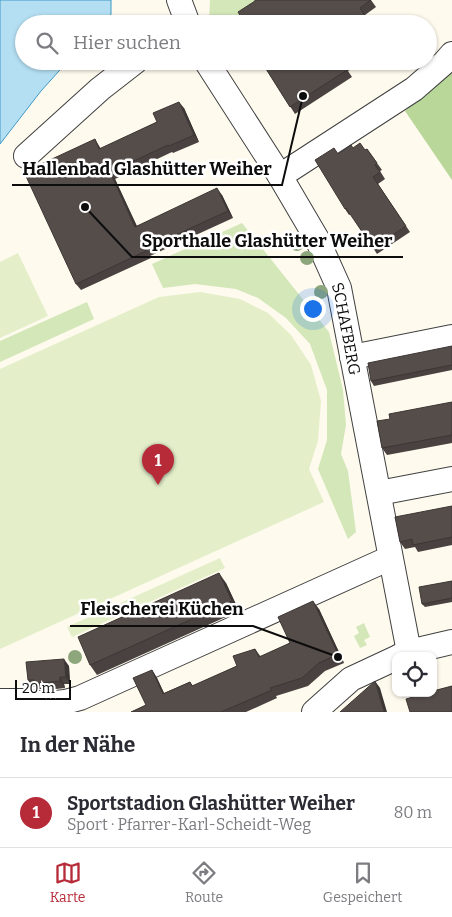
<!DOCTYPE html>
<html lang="de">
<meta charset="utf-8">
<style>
body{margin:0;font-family:Bitter,serif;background:#f7f7f7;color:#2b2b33}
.controls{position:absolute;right:15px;bottom:15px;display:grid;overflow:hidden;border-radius:10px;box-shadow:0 1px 4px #0004}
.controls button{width:45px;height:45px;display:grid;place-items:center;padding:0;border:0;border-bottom:1px solid #e1e1e2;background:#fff;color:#2b2b33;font:25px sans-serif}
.scale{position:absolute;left:15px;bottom:12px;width:56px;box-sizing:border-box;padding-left:5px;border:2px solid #0d0d0d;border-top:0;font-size:14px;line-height:18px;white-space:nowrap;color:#0d0d0d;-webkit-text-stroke:4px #fff;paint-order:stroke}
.you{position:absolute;left:312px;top:308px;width:18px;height:18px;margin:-12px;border:4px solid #fff;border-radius:50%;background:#1a73e8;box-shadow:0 0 0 8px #1a73e833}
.badge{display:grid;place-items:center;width:32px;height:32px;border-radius:50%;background:#b72b39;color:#fff;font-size:16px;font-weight:700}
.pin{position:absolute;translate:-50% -41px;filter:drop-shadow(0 1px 2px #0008)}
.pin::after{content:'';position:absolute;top:26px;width:18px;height:15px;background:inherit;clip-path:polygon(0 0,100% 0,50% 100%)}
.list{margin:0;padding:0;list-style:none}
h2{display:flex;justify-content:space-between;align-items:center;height:65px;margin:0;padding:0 20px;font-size:21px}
h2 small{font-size:16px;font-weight:400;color:#7c7c81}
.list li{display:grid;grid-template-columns:32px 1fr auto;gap:15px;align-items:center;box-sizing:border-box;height:70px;padding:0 20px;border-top:1px solid #e1e1e2}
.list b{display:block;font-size:19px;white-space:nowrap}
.list p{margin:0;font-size:16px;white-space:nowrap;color:#7c7c81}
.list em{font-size:16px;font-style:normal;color:#7c7c81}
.icon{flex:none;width:28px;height:28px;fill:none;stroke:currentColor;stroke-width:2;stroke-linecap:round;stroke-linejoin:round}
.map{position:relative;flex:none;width:452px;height:712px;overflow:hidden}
.search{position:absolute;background:#fff;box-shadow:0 1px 4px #0004;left:15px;right:15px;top:15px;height:55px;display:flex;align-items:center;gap:12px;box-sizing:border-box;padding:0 18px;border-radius:28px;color:#7c7c81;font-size:19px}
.sheet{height:135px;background:#fff}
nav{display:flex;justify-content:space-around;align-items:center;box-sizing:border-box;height:70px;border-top:1px solid #e1e1e2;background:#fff;font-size:14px;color:#7c7c81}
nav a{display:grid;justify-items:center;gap:2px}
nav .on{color:#b72b39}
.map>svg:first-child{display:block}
.green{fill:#d3e7b9}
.forest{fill:#b8d799}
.pitch{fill:#e4efca}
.water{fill:#b4dff3;stroke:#3f98c7}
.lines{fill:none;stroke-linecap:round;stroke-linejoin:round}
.minor-casing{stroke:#404040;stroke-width:26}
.minor{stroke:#fff;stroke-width:24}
.tree{fill:#8da67c}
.wall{fill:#494240}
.shaded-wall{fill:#3c3634}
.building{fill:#554d4a;stroke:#3c3634}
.labels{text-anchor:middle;stroke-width:5;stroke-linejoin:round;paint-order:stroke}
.street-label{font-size:16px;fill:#0d0d0d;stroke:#fff}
.leader{fill:none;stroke:#0d0d0d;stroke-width:2}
.callout-dot{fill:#0d0d0d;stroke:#fff;stroke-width:2}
.callout-label{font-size:18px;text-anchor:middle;font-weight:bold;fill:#0d0d0d;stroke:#fff;stroke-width:5;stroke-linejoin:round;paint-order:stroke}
</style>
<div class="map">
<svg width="452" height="712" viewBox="0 0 452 712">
<rect width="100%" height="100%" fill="#fefaed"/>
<g class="green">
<path d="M210 0H255L260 8 236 24H210L209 22Z"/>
<path d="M242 223 329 332 343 390 346 425 341 454 348 471 356 532 348 539 318 469 327 440V390L310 344 286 318 258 298 236 289 195 284 163 288 152 264Z"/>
<path d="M87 302 94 319 0 362V341Z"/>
<path d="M364 623 370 637 364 640 367 645 360 648 354 636 359 633 356 627Z"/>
</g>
<path class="forest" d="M452 63V180L405 111Z"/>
<g class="pitch">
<path d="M18 253 48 316 0 338V262Z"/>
<path d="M200 292 240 299 268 313 291 335 311 365 321 401 318 441 309 469 324 502 0 649V369L159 297Z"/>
<path d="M220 558 225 568 72 637 67 627Z"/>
</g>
<path class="water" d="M0 0H111V14L105 24H24V61H68L41 91 0 144Z"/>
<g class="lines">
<g class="minor-casing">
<g id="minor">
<path d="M179 0 188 24"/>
<path id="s1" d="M206 61 280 176 317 239 339 288 409 652"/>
<path d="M26 156 100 89 136 61"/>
<path d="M280 176 414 89 445 62 452 54"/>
<path d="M352 357 452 337"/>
<path d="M379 493 452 479"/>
<path d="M400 656 409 652 452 642"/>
<path d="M0 701H22L47 704 65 702 80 698 390 558"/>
<path d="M314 712 351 679 396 658"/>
</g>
</g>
<use href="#minor" class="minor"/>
</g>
<g class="tree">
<circle cx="297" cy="244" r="7"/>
<circle cx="307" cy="258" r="7"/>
<circle cx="321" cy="292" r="7"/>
<circle cx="75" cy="657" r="7"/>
</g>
<g class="wall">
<path d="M371 0 376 7 365 15 255 1Z"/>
<path d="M261 61H364L348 71 352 77 295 114Z"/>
<path d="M184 108 199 142 173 153 172 152 115 179 137 226 222 195 233 218 150 256 151 258 81 290 76 284 95 139 101 149 157 122Z"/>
<path d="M353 148 365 150 367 149 382 170 380 171 385 179 378 184 410 232 377 254 351 214 349 215 345 209Z"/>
<path d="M452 346V370L374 386 371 381Z"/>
<path d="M452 402V443L387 455 382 448Z"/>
<path d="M452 506V545L418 552 415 547 405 549 400 542Z"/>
<path d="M452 581V602L425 607 422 604Z"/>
<path d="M226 583 239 611 97 675 90 665Z"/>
<path d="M319 609 344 663 325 671 308 686 276 696 277 698 246 712H131L146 705 152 670 157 678 164 693 190 682 193 686 237 666 255 649 261 657 290 643Z"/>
<path d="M69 666 70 684H64L65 688 47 690 39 689 37 687H32L28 680Z"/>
</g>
<g class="shaded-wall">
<path d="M179 102 184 108 199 142 194 135Z"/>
<path d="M110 172 115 179 140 234 135 227Z"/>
<path d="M217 188 222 195 233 218 228 211Z"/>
<path d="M219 573 226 583 239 611 232 601Z"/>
<path d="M313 601 319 609 344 663 338 654Z"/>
<path d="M64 659 69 666 70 684 66 677Z"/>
<path d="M152 670 157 678 168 702 163 694Z"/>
<path d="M60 677 64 684 65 688 60 681Z"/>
<path d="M375 681 380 688 387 712H384Z"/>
</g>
<g class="building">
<path d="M255 0H371L360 8 370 24H245L238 12 255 1Z"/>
<path d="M261 61H348L344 64 347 70 290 107Z"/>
<path d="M179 102 194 135 169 146 168 145 110 172 135 227 217 188 228 211 145 249 146 251 76 284 24 172 95 139 99 149 157 122 153 113Z"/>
<path d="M360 143 365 150 367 149 377 163 375 165 380 172 373 177 406 226 373 248 346 208 345 209 315 160 334 148 338 154 351 145 353 148Z"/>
<path d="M452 346V365L371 381 368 363Z"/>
<path d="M452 402V435L382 448 377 421 390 419 389 414Z"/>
<path d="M452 506V537L413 545 412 539 400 542 395 517Z"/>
<path d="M219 573 232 601 90 665 78 637Z"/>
<path d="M452 581V598L422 604 419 587Z"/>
<path d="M313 601 338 654 319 663 302 678 270 688 272 690 221 712H131L146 705 133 678 152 670 163 694 190 682 192 686 237 666 233 656 255 649 259 657 290 643 278 617Z"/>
<path d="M64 659 66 677H60V681L42 683 34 682V680H28L26 662Z"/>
<path d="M375 681 384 712H340Z"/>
<path d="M452 686V712H410L406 699 427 693H433V691Z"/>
</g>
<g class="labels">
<g class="street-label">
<text dy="6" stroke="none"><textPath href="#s1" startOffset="305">SCHAFBERG</textPath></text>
</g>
</g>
<path class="leader" d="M303 96L282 185H12M85 207L132 257H403M338 657L253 626H70"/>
<g class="callout-dot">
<circle cx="303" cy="96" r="5"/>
<circle cx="85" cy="207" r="5"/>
<circle cx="338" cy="657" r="5"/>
</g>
<g class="callout-label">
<text x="147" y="175">Hallenbad Glashütter Weiher</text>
<text x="267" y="247">Sporthalle Glashütter Weiher</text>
<text x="162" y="615">Fleischerei Küchen</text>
</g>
</svg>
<div class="controls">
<button><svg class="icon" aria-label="locate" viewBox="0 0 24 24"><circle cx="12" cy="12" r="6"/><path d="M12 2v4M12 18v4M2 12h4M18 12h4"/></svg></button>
</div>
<div class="scale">20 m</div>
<div class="you"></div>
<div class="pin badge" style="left:158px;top:485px">1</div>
<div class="search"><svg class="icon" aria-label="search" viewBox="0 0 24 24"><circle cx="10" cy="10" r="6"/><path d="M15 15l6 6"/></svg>Hier suchen</div>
</div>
<section class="sheet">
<h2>In der Nähe<small></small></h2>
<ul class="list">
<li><span class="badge">1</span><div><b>Sportstadion Glashütter Weiher</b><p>Sport · Pfarrer-Karl-Scheidt-Weg</p></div><em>80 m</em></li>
</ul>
</section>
<nav>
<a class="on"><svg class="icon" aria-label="map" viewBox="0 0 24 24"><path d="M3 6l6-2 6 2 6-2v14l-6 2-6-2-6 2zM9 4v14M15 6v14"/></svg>Karte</a>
<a><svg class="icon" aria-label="directions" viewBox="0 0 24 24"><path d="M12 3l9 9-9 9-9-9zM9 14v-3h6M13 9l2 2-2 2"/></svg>Route</a>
<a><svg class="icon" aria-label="saved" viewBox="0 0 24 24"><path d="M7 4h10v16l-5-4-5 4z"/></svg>Gespeichert</a>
</nav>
